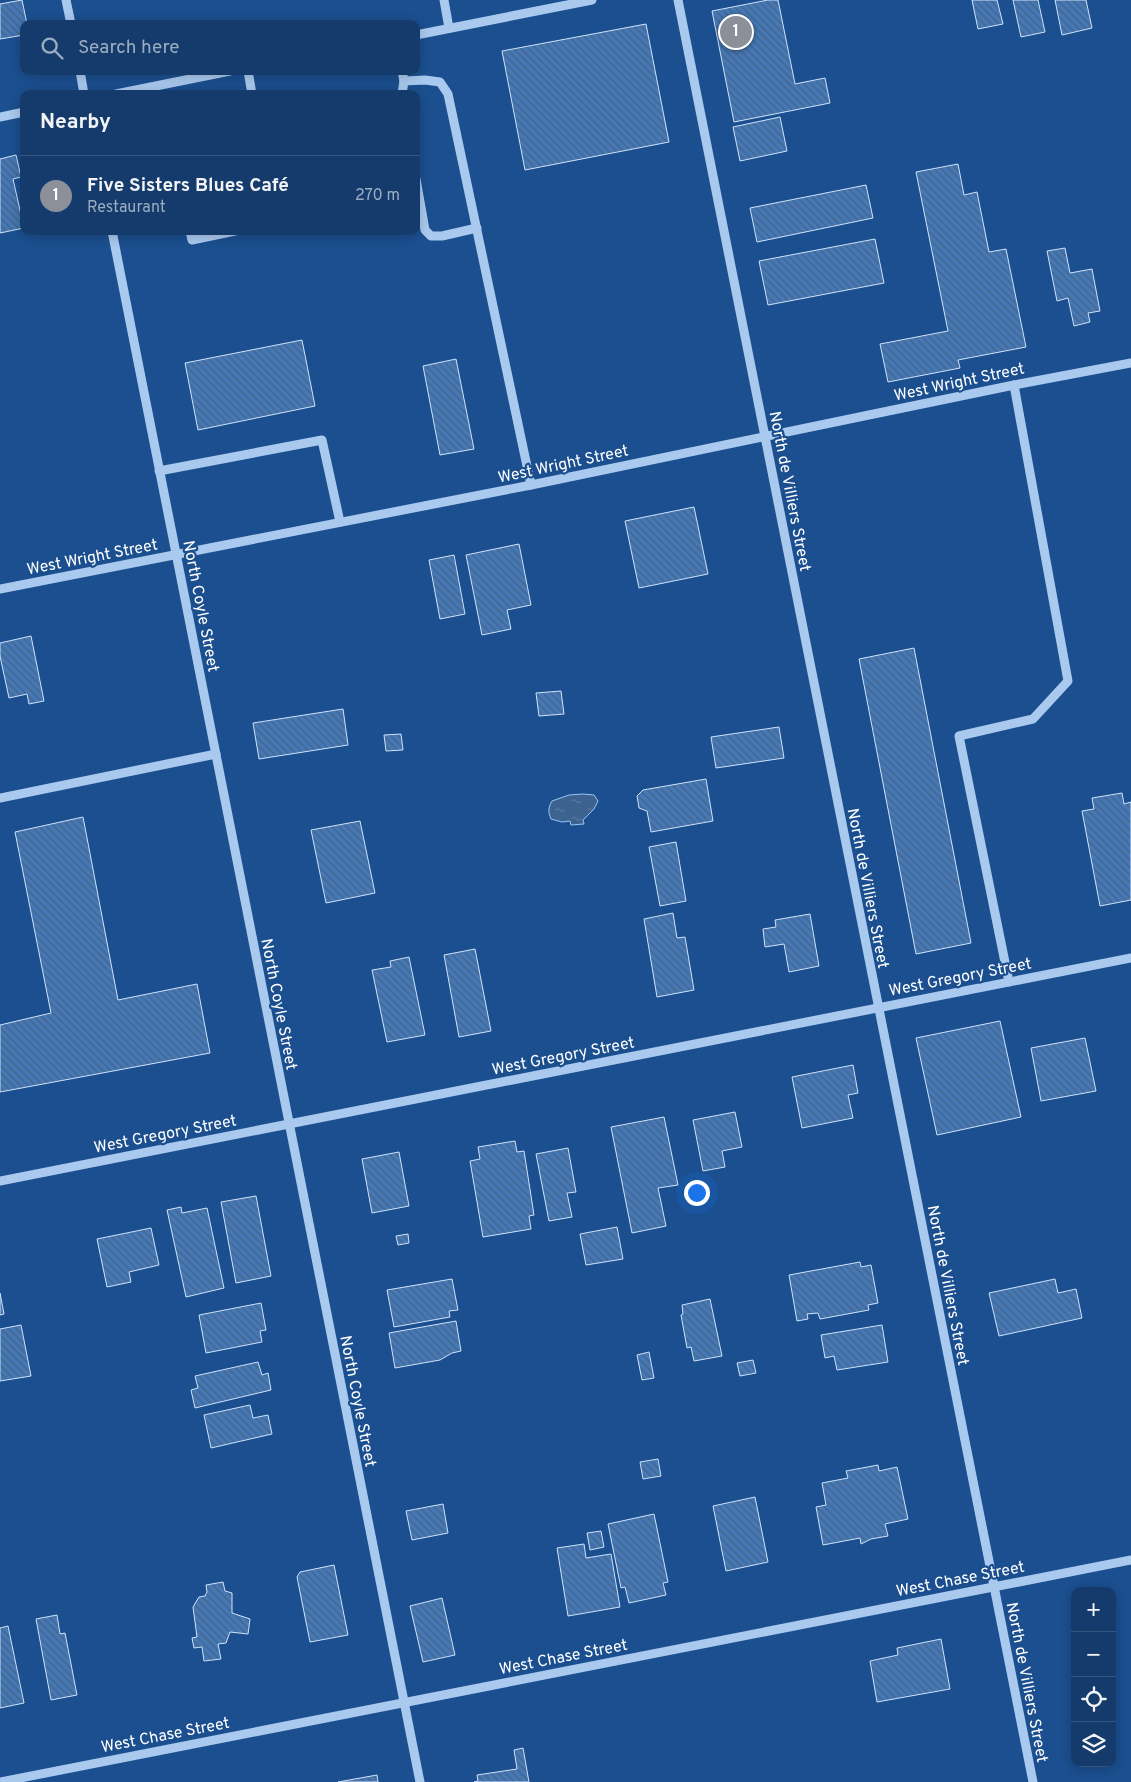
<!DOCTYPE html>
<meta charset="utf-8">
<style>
body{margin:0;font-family:Overpass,sans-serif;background:#214673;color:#f1f3f6}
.controls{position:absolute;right:15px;bottom:15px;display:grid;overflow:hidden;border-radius:10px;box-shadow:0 2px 12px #0003}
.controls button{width:45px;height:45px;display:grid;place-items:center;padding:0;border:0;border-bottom:1px solid #33557e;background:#143b6b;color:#f1f3f6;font:25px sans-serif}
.you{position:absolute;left:696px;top:1192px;width:18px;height:18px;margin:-12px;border:4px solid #fff;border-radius:50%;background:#1a73e8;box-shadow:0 0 0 8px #1a73e833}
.badge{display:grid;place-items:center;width:32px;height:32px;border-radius:50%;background:#8c9099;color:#fff;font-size:16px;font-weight:700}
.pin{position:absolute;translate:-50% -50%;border:2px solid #fff;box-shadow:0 1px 5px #0006}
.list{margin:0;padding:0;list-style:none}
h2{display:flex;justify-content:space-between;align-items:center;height:65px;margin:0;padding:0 20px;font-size:21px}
h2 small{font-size:16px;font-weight:400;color:#9dadc1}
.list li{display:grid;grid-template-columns:32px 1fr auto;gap:15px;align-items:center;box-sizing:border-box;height:80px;padding:0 20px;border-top:1px solid #33557e}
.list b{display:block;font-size:19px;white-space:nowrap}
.list p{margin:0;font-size:16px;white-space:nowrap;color:#9dadc1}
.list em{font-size:16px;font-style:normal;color:#9dadc1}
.icon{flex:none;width:28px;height:28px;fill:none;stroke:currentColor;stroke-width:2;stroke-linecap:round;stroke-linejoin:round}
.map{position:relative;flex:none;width:1131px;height:1782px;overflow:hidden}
.search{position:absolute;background:#143b6b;box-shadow:0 2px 12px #0003;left:20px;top:20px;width:400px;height:55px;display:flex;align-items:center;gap:12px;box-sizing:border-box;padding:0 18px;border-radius:10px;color:#9dadc1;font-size:19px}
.panel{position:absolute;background:#143b6b;box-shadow:0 2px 12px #0003;left:20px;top:90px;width:400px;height:145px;border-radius:10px}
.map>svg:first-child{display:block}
.water{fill:url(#water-ripples);stroke:#9cc4f0}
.building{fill:url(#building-back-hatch);stroke:#cfe3fa}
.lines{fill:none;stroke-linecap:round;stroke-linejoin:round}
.minor{stroke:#a9c9ee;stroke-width:9}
.labels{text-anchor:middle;stroke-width:4.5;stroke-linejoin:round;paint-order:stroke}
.street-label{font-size:16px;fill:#fff;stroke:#1b4f8f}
</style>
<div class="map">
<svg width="1131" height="1782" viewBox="0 0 1131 1782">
<defs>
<pattern id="water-ripples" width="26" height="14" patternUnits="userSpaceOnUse" patternTransform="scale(1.25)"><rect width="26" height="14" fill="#3c6290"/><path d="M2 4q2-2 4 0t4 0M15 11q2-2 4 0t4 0" fill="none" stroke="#597aa1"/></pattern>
<pattern id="building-back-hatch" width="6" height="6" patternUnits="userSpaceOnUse" patternTransform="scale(1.25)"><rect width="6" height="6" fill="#4478b7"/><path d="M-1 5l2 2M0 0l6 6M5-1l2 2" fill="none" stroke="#486282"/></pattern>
</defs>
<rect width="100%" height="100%" fill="#1b4f8f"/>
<path class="water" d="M583 794 594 795 598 801 594 809 583 820 584 824 571 825 570 821 562 822 551 819C548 812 548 808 552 801L569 795Z"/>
<g class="building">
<path d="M22 0 27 24H24V35L0 39V4Z"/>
<path d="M768 0H778L795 84 825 78 830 103 734 122 712 11Z"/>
<path d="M972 0H997L1003 24 978 29Z"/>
<path d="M1013 0H1038L1045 32 1021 37Z"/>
<path d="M1055 0H1086L1092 28 1062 35Z"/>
<path d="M646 24 669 142 525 170 502 51Z"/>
<path d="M780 117 787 151 740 161 733 127Z"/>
<path d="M16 155 21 177 13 179 24 228 0 233V159Z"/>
<path d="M958 164 964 195 977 192 989 252 1006 249 1026 347 958 360 960 368 888 382 880 344 948 331 916 172Z"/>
<path d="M866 185 873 218 757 242 750 208Z"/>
<path d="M875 239 884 283 768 305 759 261Z"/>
<path d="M1065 248 1070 273 1092 269 1100 311 1088 313 1090 322 1074 326 1068 298 1057 301 1047 251Z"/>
<path d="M302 340 315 406 198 430 185 363Z"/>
<path d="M456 359 474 449 440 455 423 366Z"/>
<path d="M694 507 708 574 639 588 625 521Z"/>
<path d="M519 544 531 605 507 610 511 629 482 635 466 555Z"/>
<path d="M454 555 465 614 440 619 429 560Z"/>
<path d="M31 636 44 701 29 704 27 694 9 698 0 656V643Z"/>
<path d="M914 648 971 943 916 954 859 659Z"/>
<path d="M561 691 564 714 539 716 536 693Z"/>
<path d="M343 709 348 745 259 759 253 723Z"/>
<path d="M779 727 784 758 716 768 711 737Z"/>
<path d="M401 734 403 750 386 751 384 735Z"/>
<path d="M706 779 713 821 651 832 647 811 639 808 637 796 643 790Z"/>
<path d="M1122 793 1124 804 1131 802V900L1100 906 1082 811 1094 809 1092 798Z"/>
<path d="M83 817 118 1000 197 984 210 1053 0 1092V1025L51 1013 15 832Z"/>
<path d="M360 821 375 893 326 903 311 830Z"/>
<path d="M676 842 686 901 660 906 649 847Z"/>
<path d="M673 913 677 938 685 937 694 990 657 997 644 919Z"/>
<path d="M810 914 819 966 789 972 784 944 765 947 763 929 776 927 775 920Z"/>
<path d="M475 949 491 1031 459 1037 444 955Z"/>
<path d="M409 957 425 1035 387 1042 372 970 391 967 390 961Z"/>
<path d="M1000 1021 1021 1117 937 1135 916 1038Z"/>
<path d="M1085 1038 1096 1091 1041 1101 1031 1048Z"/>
<path d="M853 1065 858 1093 848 1095 853 1118 802 1128 792 1077Z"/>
<path d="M735 1112 742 1147 722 1151 725 1167 703 1171 693 1120Z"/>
<path d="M664 1117 678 1185 658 1188 666 1226 632 1233 611 1127Z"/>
<path d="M515 1141 517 1152 524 1151 534 1215 529 1216 531 1229 483 1237 470 1161 480 1159 478 1147Z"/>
<path d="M568 1148 576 1192 567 1193 572 1217 549 1221 536 1154Z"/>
<path d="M399 1152 409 1206 372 1213 362 1159Z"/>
<path d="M256 1196 271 1276 236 1283 221 1202Z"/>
<path d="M181 1207 182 1213 207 1208 224 1288 186 1297 167 1210Z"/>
<path d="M617 1227 623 1259 586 1265 580 1234Z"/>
<path d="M151 1228 159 1265 129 1272 131 1282 107 1287 97 1239Z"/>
<path d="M408 1234 409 1243 398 1245 396 1236Z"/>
<path d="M860 1262 861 1267 871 1265 878 1303 868 1305 869 1310 820 1319 818 1313 807 1314 808 1319 797 1321 789 1275Z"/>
<path d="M452 1279 458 1310 449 1311 450 1317 394 1327 387 1290Z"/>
<path d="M1055 1279 1058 1293 1076 1289 1082 1318 999 1336 989 1293Z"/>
<path d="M0 1293 4 1314 0 1315Z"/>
<path d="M710 1299 722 1356 694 1361 691 1347 687 1348 681 1315 683 1314 682 1305Z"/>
<path d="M261 1303 266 1330 260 1331 262 1342 206 1353 199 1315Z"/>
<path d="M456 1321 461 1351 452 1353 440 1360 395 1368 389 1333Z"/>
<path d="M21 1325 31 1376 0 1381V1329Z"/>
<path d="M882 1325 888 1362 837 1370 834 1356 825 1358 821 1335Z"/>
<path d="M649 1352 654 1378 642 1380 637 1355Z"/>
<path d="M753 1360 756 1373 740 1376 737 1363Z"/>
<path d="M258 1362 262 1375 268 1373 271 1390 195 1408 191 1390 198 1388 195 1376Z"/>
<path d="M250 1405 253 1418 268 1415 272 1434 211 1448 204 1415Z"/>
<path d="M658 1459 661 1476 643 1479 640 1462Z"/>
<path d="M878 1465 879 1471 897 1467 908 1519 885 1524 888 1536 871 1539 861 1544 860 1538 823 1545 816 1507 826 1505 822 1483 848 1478 846 1471Z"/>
<path d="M755 1497 768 1562 726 1571 713 1506Z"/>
<path d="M443 1504 448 1533 412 1540 406 1511Z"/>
<path d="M654 1514 668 1582 663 1583 666 1595 629 1603 625 1587 621 1588 608 1524Z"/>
<path d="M601 1531 604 1547 590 1550 587 1533Z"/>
<path d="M584 1544 586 1558 611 1554 620 1607 568 1616 557 1548Z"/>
<path d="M334 1565 348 1635 310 1642 297 1577 300 1572Z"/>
<path d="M223 1582 225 1591 232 1593V1613L250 1619 248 1634 230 1632 226 1643 218 1644 221 1659 204 1661 202 1647 194 1648 192 1638 197 1637 193 1607 199 1597 205 1596 207 1592 206 1585Z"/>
<path d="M442 1598 455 1655 423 1662 410 1606Z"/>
<path d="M57 1615 60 1634 65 1633 77 1695 51 1700 36 1619Z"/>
<path d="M8 1626 24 1703 0 1708V1628Z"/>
<path d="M941 1639 950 1689 877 1702 870 1661 898 1655 897 1648Z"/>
<path d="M523 1748 529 1782H474L478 1781 477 1775 517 1769 514 1750Z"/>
<path d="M377 1775 378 1782H338Z"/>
</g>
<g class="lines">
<g class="minor">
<path d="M66 0 71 24"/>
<path d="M444 0 449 28"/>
<path d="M678 0 1033 1782"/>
<path d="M416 35 592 0"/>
<path d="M80 71 84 94"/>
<path d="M248 71 252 94"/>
<path d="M402 71 404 81 425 80 440 82 448 94 531 485"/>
<path d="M116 94 230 71"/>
<path d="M402 94 404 81"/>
<path d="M0 117 24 112"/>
<path d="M416 179 425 230 431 236H442L477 228"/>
<path d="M112 231 420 1782"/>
<path d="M190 231 192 240 235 231"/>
<path d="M159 471 322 440 340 522"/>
<path d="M0 589 531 485 1014 385 1131 363"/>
<path d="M0 798 216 754"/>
<path d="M1009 982 959 736 1033 719 1068 681 1014 385"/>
<path d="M0 1181 1131 958"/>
<path d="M0 1782 1131 1560"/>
</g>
</g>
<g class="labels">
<g class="street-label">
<text transform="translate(959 381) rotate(-12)" y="6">West Wright Street</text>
<text transform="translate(563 463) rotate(-12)" y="6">West Wright Street</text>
<text transform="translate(791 491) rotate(79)" y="6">North de Villiers Street</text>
<text transform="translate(92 556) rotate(-11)" y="6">West Wright Street</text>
<text transform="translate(202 606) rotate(79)" y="6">North Coyle Street</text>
<text transform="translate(869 888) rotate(79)" y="6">North de Villiers Street</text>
<text transform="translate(960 976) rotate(-11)" y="6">West Gregory Street</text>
<text transform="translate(280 1004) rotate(79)" y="6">North Coyle Street</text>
<text transform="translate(563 1055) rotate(-11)" y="6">West Gregory Street</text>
<text transform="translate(165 1133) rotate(-11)" y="6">West Gregory Street</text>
<text transform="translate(949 1285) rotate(79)" y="6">North de Villiers Street</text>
<text transform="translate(359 1401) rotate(79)" y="6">North Coyle Street</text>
<text transform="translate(960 1578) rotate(-11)" y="6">West Chase Street</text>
<text transform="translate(563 1656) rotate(-11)" y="6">West Chase Street</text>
<text transform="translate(1028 1682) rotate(79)" y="6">North de Villiers Street</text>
<text transform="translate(165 1734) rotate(-11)" y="6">West Chase Street</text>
</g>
</g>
</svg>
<div class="controls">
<button>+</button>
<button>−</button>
<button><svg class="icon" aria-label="locate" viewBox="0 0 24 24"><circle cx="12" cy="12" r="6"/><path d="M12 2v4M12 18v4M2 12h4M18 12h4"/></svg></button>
<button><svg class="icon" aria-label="layers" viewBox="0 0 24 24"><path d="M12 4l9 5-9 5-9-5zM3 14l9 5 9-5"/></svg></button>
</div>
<div class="you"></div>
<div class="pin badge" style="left:736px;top:32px">1</div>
<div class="search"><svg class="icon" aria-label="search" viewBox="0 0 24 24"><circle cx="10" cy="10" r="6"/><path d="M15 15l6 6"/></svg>Search here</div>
<section class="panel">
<h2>Nearby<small></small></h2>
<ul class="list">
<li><span class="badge">1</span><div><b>Five Sisters Blues Café</b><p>Restaurant</p></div><em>270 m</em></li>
</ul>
</section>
</div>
